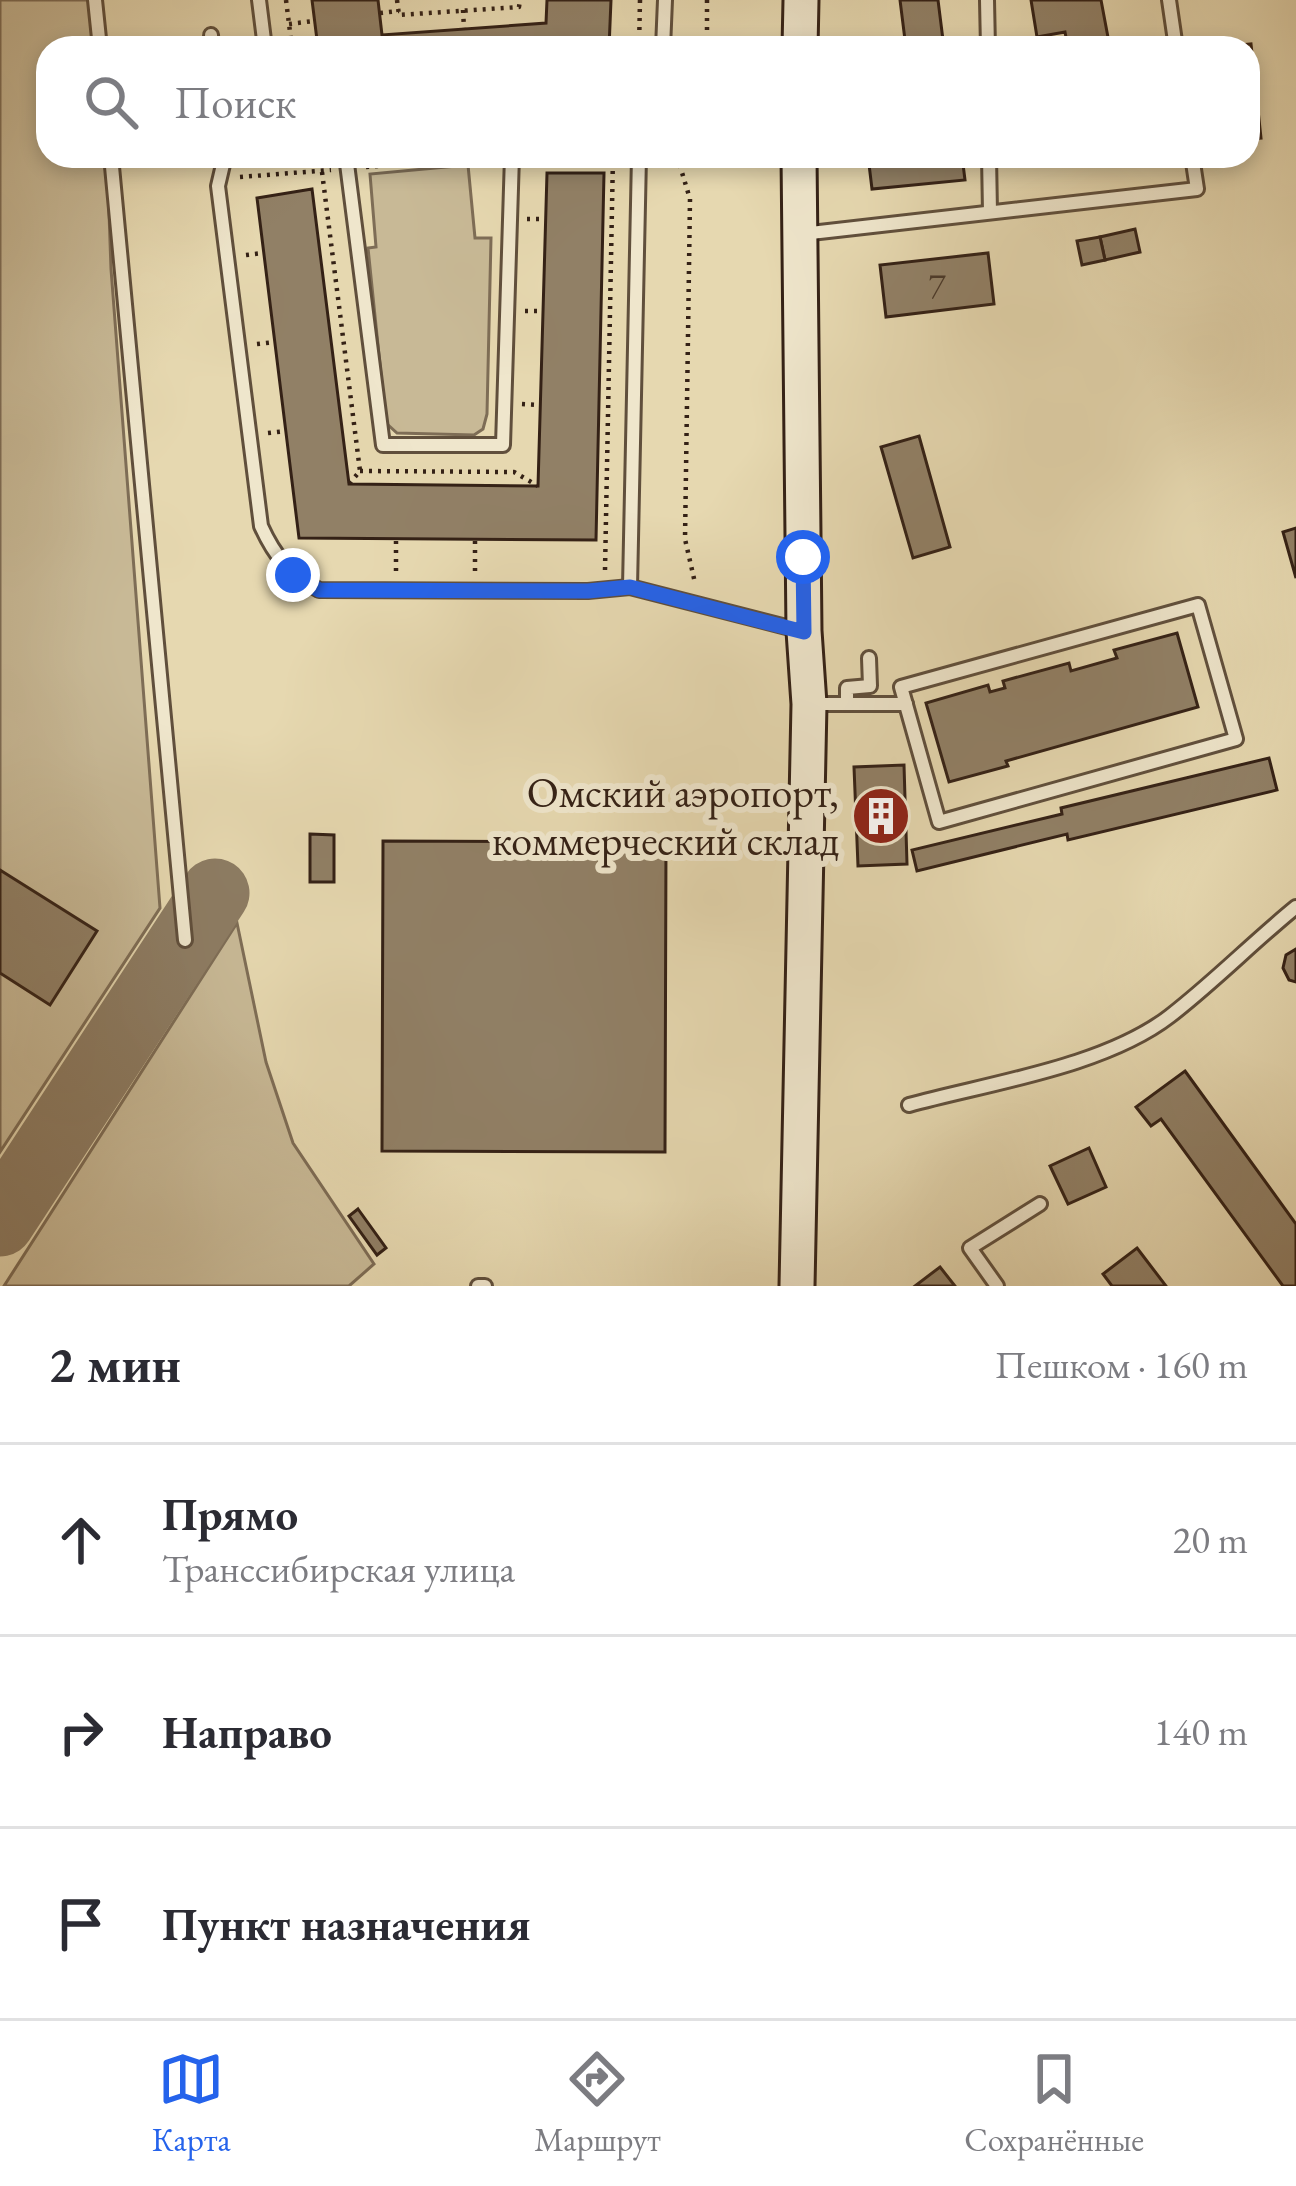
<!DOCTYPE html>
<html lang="ru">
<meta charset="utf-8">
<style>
body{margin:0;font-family:"EB Garamond",serif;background:#f2f2f3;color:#2b2b33}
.stop{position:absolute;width:36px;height:36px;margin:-27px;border:9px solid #2563eb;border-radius:50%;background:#fff}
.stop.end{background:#2563eb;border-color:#fff;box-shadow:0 3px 12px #0008}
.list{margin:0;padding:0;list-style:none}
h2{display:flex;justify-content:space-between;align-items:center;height:156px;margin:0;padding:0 48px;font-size:51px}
h2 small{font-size:39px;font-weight:400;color:#7c7c81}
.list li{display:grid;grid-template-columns:78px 1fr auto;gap:36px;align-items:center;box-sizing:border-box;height:192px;padding:0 48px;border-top:3px solid #e1e1e2}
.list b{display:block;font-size:45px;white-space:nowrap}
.list p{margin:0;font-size:39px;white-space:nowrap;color:#7c7c81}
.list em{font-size:39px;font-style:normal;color:#7c7c81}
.icon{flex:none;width:66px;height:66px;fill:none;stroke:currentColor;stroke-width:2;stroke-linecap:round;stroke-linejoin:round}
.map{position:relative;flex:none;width:1296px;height:1286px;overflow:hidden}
.search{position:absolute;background:#fff;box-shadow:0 6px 18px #0003;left:36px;right:36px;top:36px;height:132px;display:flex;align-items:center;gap:30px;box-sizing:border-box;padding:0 42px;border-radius:36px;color:#7c7c81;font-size:45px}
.sheet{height:732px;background:#fff}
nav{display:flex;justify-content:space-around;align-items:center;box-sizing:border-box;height:168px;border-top:3px solid #e1e1e2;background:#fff;font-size:33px;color:#7c7c81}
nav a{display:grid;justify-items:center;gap:6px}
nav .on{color:#2563eb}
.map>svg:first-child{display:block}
.green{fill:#c8b996;stroke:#7e6d56;stroke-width:3}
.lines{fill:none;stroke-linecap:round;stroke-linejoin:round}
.taxiway{stroke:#8d7c63;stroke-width:69}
.building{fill:#918066;stroke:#342116;stroke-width:3}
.lane-casing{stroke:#604f3c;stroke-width:18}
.secondary-casing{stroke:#342116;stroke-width:39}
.path{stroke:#342116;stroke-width:4.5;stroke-dasharray:3 6;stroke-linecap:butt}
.lane{stroke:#efe6cc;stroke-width:12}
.secondary{stroke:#efe6cc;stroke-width:33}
.route{stroke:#2563eb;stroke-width:15}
.labels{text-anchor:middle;stroke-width:12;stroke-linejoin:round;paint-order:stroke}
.number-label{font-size:36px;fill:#4b392a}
.poi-label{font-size:42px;fill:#342116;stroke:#efe6cc;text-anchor:end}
</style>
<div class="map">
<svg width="1296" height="1286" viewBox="0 0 1296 1286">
<rect width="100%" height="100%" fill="#e6d8b0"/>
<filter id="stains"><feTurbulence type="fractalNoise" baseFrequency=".00167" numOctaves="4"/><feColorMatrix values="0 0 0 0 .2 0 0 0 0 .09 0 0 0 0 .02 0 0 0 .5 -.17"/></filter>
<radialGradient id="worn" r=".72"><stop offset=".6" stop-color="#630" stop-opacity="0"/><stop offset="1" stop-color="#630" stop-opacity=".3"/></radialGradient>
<g class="green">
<path d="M0 0H102L104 48H48V156H107L111 269 160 908 0 1152Z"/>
<path d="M468 165 475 238H491L487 414 483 429 474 435 397 433 386 423 368 248 376 247 370 174Z"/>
<path d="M237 923 266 1062 293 1143 374 1264 349 1286H4Z"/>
</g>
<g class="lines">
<path class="taxiway" d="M0 1222 215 893"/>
</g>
<g class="building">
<path d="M312 0H378L382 35 546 23 547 0H611L609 48H318Z"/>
<path d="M900 0H938L944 48H906Z"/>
<path d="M1031 0H1101L1110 48H1068L1065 32 1037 37Z"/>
<path d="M1251 44 1261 138 1248 139V48H1212Z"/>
<path d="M868 156H962L965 180 872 189Z"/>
<path d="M547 173H604L596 540 299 538 257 198 312 189 349 484 538 486Z"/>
<path d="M1135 229 1140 252 1105 260 1100 237Z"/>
<path d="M1100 237 1105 260 1082 265 1077 241Z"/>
<path d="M988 253 994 304 886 317 880 265Z"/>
<path d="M919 436 950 547 913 558 881 447Z"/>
<path d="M1296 528V578L1283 532Z"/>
<path d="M1177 633 1198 707 1006 761 1008 766 949 782 926 703 988 685 990 692 1005 688 1003 681 1069 663 1071 671 1117 658 1114 650Z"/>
<path d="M1269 758 1277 790 1068 840 1067 834 917 871 912 850 1062 814 1061 808Z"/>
<path d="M904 765 907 864 858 866 854 767Z"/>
<path d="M310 834 334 835V882H310Z"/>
<path d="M383 841 666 842 665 1152 382 1151Z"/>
<path d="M0 870 97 931 50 1005 0 973Z"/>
<path d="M1296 949V982L1289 980 1283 968 1286 955Z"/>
<path d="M1185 1071 1296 1224V1286H1283L1161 1119 1151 1126 1136 1107Z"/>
<path d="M1089 1148 1106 1187 1068 1204 1050 1166Z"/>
<path d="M358 1209 386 1248 377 1255 349 1216Z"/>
<path d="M1137 1248 1166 1286H1112L1103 1274Z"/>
<path d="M940 1267 955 1286H915Z"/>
</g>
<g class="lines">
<g class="lane-casing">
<g id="lane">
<path d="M95 0 100 48"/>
<path d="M259 0 265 48"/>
<path d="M987 0 988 48"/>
<path d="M1169 0 1176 48"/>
<path d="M211 35 212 48"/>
<path d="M663 48 665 0"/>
<path d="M111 156 185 940"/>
<path d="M225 156 218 186 261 526C275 557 289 573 319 590L588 591 630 587 802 631"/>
<path d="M346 156 383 445H503L512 156"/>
<path d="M989 156 990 212"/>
<path d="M802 234 1197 189 1192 156"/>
<path d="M630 587 639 156"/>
<path d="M1198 605 1236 739 939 822 901 687Z"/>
<path d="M811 704H906"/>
<path d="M847 704V688L870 686 869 658"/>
<path d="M909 1105C989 1083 1104 1067 1170 1016 1214 982 1253 942 1296 907"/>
<path d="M478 1286H485"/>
<path d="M997 1286 970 1248 1040 1204"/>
</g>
</g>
<g class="secondary-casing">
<g id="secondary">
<path d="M800 48 801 0"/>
<path d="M797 1286 809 704 804 631 799 156"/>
</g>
</g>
<g class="path">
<path d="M286 0 292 48"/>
<path d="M397 0 399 15 519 7 520 0"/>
<path d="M707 0V48"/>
<path d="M463 10 464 29"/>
<path d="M380 13 399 11"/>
<path d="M289 24 314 21"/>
<path d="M639 48 640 0"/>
<path d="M677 156 690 199 685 539 695 583"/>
<path d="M366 167 486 156"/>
<path d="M322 172 360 471 349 484"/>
<path d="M240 177 331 170"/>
<path d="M527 219H546"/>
<path d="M246 255 263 253"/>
<path d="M525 311H543"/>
<path d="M257 344 275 342"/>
<path d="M522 404 540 405"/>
<path d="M268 433 286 431"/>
<path d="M360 471 514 472 538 486"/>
<path d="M605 570 613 156"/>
<path d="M396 571V539"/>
<path d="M475 571V539"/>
</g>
<use href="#lane" class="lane"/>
<use href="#secondary" class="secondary"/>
</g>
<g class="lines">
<path class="route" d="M293 575 319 590 588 591 630 587 804 632 803 557"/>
</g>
<defs>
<g id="building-disc" transform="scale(3)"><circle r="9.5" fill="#8f2418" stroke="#efe6cc"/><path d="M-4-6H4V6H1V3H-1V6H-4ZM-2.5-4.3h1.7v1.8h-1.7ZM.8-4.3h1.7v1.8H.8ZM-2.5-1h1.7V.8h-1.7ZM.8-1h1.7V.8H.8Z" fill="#fff"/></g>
</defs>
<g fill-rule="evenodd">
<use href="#building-disc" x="881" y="816"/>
</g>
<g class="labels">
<g class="number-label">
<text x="937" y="298">7</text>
</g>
<g class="poi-label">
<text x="839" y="807">Омский аэропорт,<tspan x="839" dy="48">коммерческий склад</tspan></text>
</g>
</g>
<rect width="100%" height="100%" filter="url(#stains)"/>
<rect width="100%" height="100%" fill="url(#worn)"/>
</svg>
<div class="stop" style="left:803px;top:557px"></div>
<div class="stop end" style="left:293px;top:575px"></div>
<div class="search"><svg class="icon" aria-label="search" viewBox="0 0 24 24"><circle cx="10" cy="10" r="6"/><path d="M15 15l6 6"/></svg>Поиск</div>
</div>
<section class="sheet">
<h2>2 мин<small>Пешком · 160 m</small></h2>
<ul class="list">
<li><svg class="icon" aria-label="ahead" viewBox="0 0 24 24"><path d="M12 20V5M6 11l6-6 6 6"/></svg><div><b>Прямо</b><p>Транссибирская улица</p></div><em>20 m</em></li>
<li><svg class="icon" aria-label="right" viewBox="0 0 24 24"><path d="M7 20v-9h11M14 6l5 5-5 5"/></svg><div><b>Направо</b></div><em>140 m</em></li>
<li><svg class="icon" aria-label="arrive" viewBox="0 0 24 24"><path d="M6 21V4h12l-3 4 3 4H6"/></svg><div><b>Пункт назначения</b></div></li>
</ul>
</section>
<nav>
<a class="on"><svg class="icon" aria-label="map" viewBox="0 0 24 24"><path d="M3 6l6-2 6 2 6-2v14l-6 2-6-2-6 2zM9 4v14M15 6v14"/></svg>Карта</a>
<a><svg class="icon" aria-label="directions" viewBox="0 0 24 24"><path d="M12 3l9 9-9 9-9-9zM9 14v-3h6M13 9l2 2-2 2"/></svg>Маршрут</a>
<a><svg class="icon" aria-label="saved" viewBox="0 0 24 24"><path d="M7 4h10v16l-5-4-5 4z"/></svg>Сохранённые</a>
</nav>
